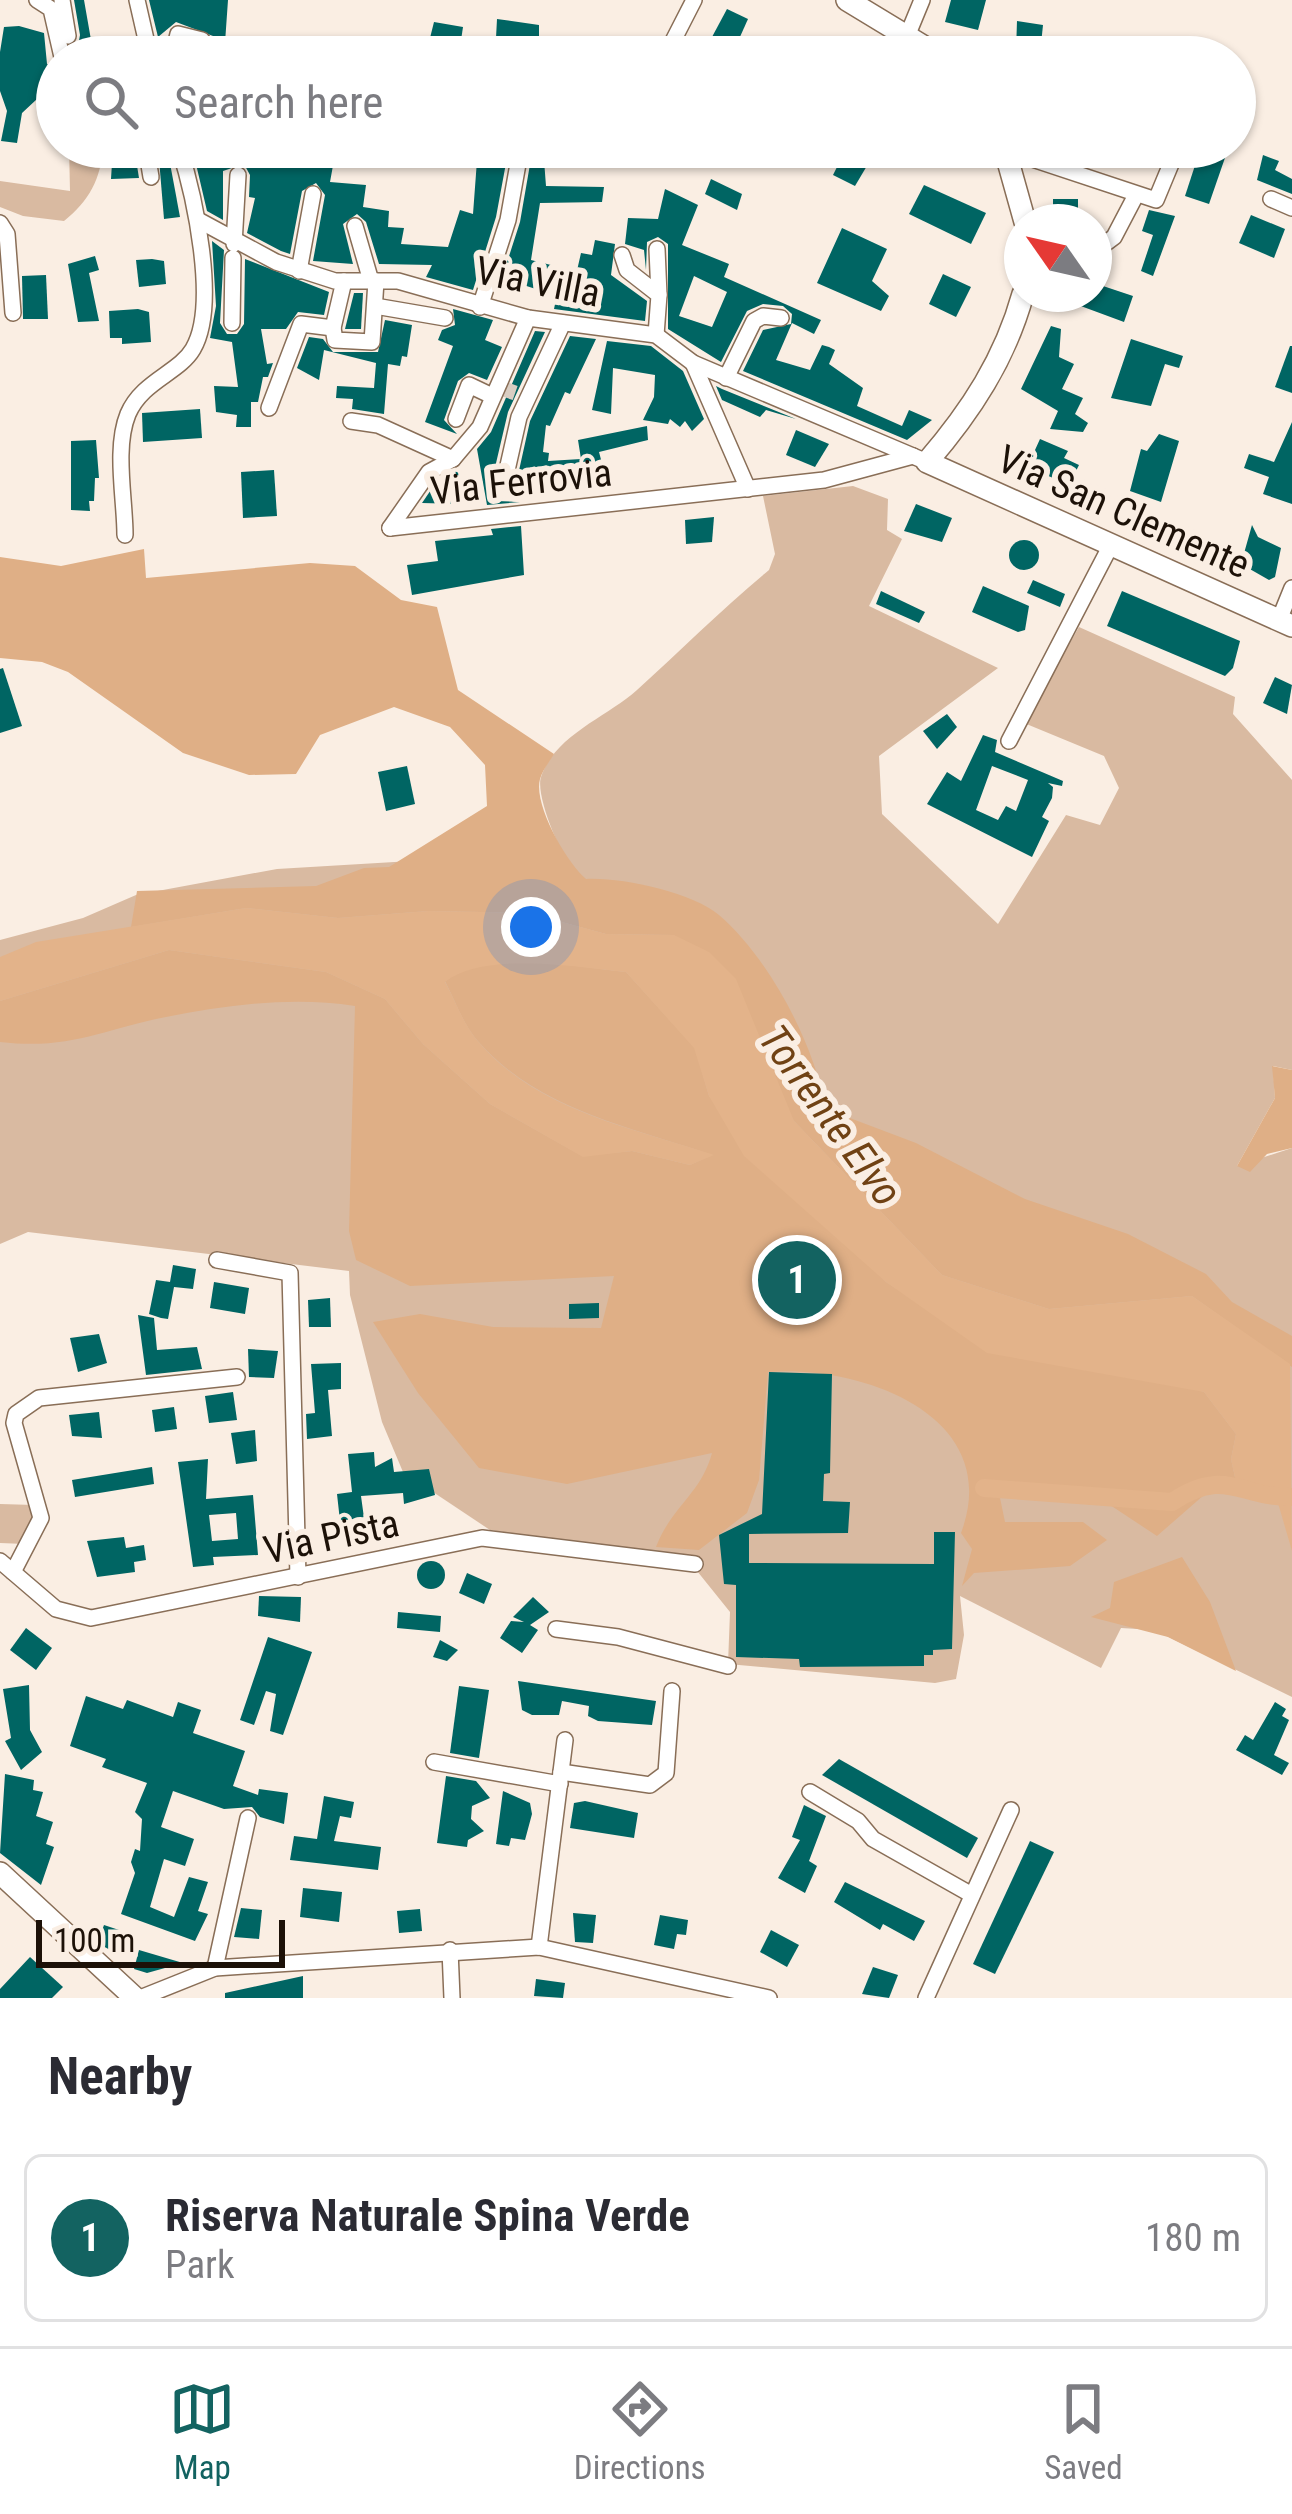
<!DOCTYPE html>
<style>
body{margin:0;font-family:"Roboto Condensed",sans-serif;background:#f7f7f7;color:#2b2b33}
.compass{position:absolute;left:1004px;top:204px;width:108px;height:108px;border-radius:50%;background:#fff;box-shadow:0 3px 9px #0004;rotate:304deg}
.scale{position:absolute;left:36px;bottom:30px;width:249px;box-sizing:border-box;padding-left:12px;border:6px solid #1c1108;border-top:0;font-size:33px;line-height:42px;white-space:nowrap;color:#1c1108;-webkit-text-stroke:9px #faeee3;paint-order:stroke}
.you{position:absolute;left:531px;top:927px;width:42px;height:42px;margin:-30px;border:9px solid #fff;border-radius:50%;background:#1a73e8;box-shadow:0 0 0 18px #1a73e833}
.badge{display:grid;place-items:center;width:78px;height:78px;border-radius:50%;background:#136361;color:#fff;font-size:39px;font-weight:700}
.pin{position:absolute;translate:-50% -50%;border:6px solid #fff;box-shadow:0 3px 12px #0006}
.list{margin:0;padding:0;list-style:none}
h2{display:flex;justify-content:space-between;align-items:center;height:156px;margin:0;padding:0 48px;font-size:51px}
h2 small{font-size:39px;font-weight:400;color:#7c7c81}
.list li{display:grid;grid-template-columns:78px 1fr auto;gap:36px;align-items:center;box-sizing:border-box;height:168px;margin:0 24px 24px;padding:0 24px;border:3px solid #e1e1e2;border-radius:18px}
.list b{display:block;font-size:45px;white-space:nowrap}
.list p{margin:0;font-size:39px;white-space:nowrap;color:#7c7c81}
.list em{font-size:39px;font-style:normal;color:#7c7c81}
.icon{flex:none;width:66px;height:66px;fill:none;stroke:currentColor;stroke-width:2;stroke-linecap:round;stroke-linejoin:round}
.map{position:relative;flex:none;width:1292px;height:1998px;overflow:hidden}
.search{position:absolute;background:#fff;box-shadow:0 3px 9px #0004;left:36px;right:36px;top:36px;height:132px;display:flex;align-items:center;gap:30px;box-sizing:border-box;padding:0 42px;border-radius:66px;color:#7c7c81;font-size:45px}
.sheet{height:348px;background:#fff}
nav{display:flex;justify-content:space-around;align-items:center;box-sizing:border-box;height:168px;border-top:3px solid #e1e1e2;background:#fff;font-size:33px;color:#7c7c81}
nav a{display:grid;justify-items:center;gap:6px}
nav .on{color:#136361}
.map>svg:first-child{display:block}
.green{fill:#d9baa1}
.forest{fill:#dfaf86}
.water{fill:#e3b38a}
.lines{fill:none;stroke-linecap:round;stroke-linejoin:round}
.canal{stroke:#e3b38a;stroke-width:18}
.building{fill:#006563;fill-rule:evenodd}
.street-tunnel{stroke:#d9cdc2;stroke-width:15;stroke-dasharray:15 8;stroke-linecap:butt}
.street-casing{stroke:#896e57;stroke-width:18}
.secondary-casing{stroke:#896e57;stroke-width:24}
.street{stroke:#fff;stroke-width:15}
.secondary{stroke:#fff;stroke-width:21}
.labels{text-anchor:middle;stroke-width:12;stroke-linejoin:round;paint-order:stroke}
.street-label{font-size:39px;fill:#1c1108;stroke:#faeee3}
.water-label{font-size:42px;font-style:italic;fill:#704214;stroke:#faeee3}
</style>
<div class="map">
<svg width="1292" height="1998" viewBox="0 0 1292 1998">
<rect width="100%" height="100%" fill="#faeee3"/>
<g class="green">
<path d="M69 147H103C101 179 89 201 64 221L23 216 0 207V181L70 191Z"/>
<path d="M853 486 888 499 887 530 902 539 869 606 998 668 879 756 882 814 998 924 1066 815 1100 825 1119 788 1104 756 1024 723 1079 627 1235 697 1233 714 1292 780V1070L1273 1066 1275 1098 1237 1166 1292 1148V1697L1154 1630 1121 1628 1101 1668 960 1596 964 1635 956 1679 935 1683 728 1664 730 1612 689 1561 490 1530 403 1472 382 1422 350 1295 349 1271 28 1232 0 1244V940L83 918 136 895 277 869 428 860 575 870C561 858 535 795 541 777 555 735 607 717 637 690 681 650 723 608 769 570L775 554 763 496Z"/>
<path d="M0 1504 34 1505 33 1530 25 1544 0 1543Z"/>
</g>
<g class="forest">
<path d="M144 549 146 578 310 563 355 566 401 600 437 607 458 690 554 754C550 761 542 771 540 779 533 805 567 863 586 879 620 877 692 892 719 915 770 959 814 1044 826 1109L916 1143 1025 1199 1128 1234 1206 1274 1232 1302 1292 1336V1367L1192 1296 1049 1309 942 1275 794 1121 674 935 606 934 529 913 428 911 338 918 246 908 131 927 137 891 316 886 364 868 389 867 487 806 485 765 450 727 394 707 320 735 296 774 249 775 183 753 68 672 42 662 0 658V557L61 566Z"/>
<path d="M169 950 326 972 385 999 423 1044 490 1104 582 1156 632 1151 690 1165 712 1155C630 1127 536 1109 477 1040 463 1024 455 1000 445 981 490 948 573 967 626 972L695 1048 709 1096 886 1282 920 1304 1204 1392 1236 1434 1231 1459 1236 1482 1204 1495 1157 1536 1107 1503 999 1493 1005 1522H1083L1107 1540 1070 1566 974 1573 962 1586 972 1549 961 1533C1005 1416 862 1365 768 1372L759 1480 747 1513 699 1550 656 1547C671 1507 701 1494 712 1453L567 1484 479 1468 418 1393 373 1322 420 1314 493 1327 601 1328 614 1276 410 1286 356 1260 349 1231 355 1006C293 996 227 1005 166 1017 101 1030 70 1050 0 1042V1001Z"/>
<path d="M1272 1066 1292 1070V1148L1267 1154 1250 1172 1237 1166 1275 1098Z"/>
<path d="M1182 1557 1210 1602 1236 1671 1168 1637 1091 1617 1110 1608 1114 1582Z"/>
</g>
<path class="water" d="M246 908 338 918 428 911 529 913 606 934 674 935 709 952 736 979 794 1121 942 1275 1049 1309 1192 1296 1290 1364 1292 1551 1278 1503 1236 1482 1231 1459 1236 1434 1204 1392 987 1353 886 1282 744 1156 709 1096 694 1048 626 972C577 967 483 951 445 982 455 1000 463 1023 476 1039 534 1110 632 1128 714 1155L690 1165 632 1151 583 1157 490 1104 423 1044 385 999 326 972 169 950 0 1001V957L36 942Z"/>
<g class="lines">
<path class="canal" d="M984 1488 1172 1502C1226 1466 1240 1498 1292 1497"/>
</g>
<g class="building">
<path d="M74 0H84L94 57H76L80 35Z"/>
<path d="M149 0H228L224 57H179L187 49H210L213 36 176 22 158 37Z"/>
<path d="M951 0H986L978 30 945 22Z"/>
<path d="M727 9 748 19 735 48 712 37Z"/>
<path d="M497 19 539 25V43L509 42 507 57H495Z"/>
<path d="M1017 21 1043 25 1040 54 1016 51Z"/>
<path d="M434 22 463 27 460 47 429 42Z"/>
<path d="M19 26 44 33 47 64 53 68 51 86 22 113 17 143 1 141 7 111 0 91V52L4 27Z"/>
<path d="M1071 36 1102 40 1099 57H1071Z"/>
<path d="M113 147H134L139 178 111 179Z"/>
<path d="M158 147H167L180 217 164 219Z"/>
<path d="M192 147H286L284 162 334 160 330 182 366 185 363 207 389 211 388 227 404 228 401 244 448 247 460 210 473 214 478 147H509L496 217 473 290 426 277 432 265 379 264 366 222 357 214 343 224 353 264 313 261 325 195 316 183 302 191 290 254 281 251 247 233 255 198 249 197 250 175 244 164 223 171V220L207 211Z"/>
<path d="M533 147H543L546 186 604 187 602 202 540 203 531 260 551 265 545 292 502 278 520 222Z"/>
<path d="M847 147 871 159 855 186 833 175Z"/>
<path d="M1081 147H1128L1137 149 1134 165 1097 159 1080 152Z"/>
<path d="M1201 147 1227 152 1209 204 1185 196Z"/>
<path d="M1263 155 1279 161 1275 170 1292 179V194L1257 180Z"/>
<path d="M711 179 742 194 737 210 705 194Z"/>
<path d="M924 185 986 213 971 244 909 214Z"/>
<path d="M665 189 698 205 682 245 729 264 724 277 821 320 814 334 792 323 776 360 810 370 822 345 829 347 835 350 829 364 863 388 857 406 902 426 909 410 932 420 907 440 743 371 763 330 791 324 792 314 783 306 763 304 747 311 721 362 668 329V244L658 237 647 242 646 270 644 250 625 244 628 218 658 219ZM694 276 727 292 712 327 679 316Z"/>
<rect x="1053" y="199" width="25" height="23"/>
<path d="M1149 210 1175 216 1153 276 1141 271 1153 235 1142 231Z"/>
<path d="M1251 215 1285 229 1274 258 1239 243Z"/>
<path d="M842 228 887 249 872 281 889 296 881 311 817 283Z"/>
<path d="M595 240 615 244 611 275 647 301 645 321 554 309 559 285 573 288 581 253 592 255Z"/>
<path d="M212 241 224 250 220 323 227 334H237L244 324 245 259 329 292 324 315 298 312 286 329H261L267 364 273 363 268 377H263L258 402H251V427H236L237 415 216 412 214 386 238 387 232 342 210 338 216 306Z"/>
<path d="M95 256 99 270 89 273 99 321 78 322 68 264Z"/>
<path d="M152 259 164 261 166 284 139 287 136 260Z"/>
<path d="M943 274 971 287 956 317 929 304Z"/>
<path d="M46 275 48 319H23L22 276Z"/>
<path d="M1094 283 1133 296 1124 322 1051 295 1094 294Z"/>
<path d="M354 293H363L361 329H345Z"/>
<path d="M138 309 149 312 151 342 122 344V338H110L109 311Z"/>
<path d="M453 309 493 320 485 340 502 347 487 380 469 373 458 381 444 420 457 434 425 422 453 346 438 340 442 330 455 325Z"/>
<path d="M385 320 412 325 407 357 402 356 400 366 388 364 384 414 352 409 353 399 336 398 337 386 374 388 376 363 324 350 319 380 297 368 309 337 323 339 333 352H378Z"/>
<path d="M1051 326 1061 329 1059 357 1074 364 1062 389 1083 398 1075 414 1088 423 1083 432 1050 429 1058 411 1021 389Z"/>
<path d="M535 331 545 332 508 412 493 476 496 501 520 502 487 505 477 449 491 432Z"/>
<path d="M570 336 596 339 570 394 565 392 550 426 546 425 543 452 549 453 548 461 581 459 578 440 647 426 648 440 599 452 604 471 578 480 518 475 530 421Z"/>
<path d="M1131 339 1183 356 1179 368 1165 364 1151 406 1111 398Z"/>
<path d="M607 341 651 346 683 371 704 419 692 431 685 421 680 427 670 419 668 424 643 420 654 397 655 375 613 368 611 414 592 410Z"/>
<path d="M1290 346H1292V393L1275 387Z"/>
<path d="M716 386 722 389 796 419 766 410 760 417 722 400Z"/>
<path d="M200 409 202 438 143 442 142 413Z"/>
<path d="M1292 422V504L1263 494 1269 477 1244 468 1249 454 1274 462Z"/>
<path d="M796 430 829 444 815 467 786 455Z"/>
<path d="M1159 434 1179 441 1161 502 1130 491 1141 449 1147 451Z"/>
<path d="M1040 439 1068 451 1064 458 1079 465 1069 485 1037 471 1040 465 1030 461Z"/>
<path d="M96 440 99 478H95L94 501H89L90 511 71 510V441Z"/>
<path d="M274 470 277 516 243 518 241 472Z"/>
<path d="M458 470 460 504 422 503 437 481Z"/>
<path d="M916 504 952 518 942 542 904 531Z"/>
<path d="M714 517 712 542 686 544 685 520Z"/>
<path d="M1252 525 1258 537 1281 548 1275 577 1269 580 1241 564Z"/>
<path d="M521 526 524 575 412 595 407 565 438 561 435 541 493 535 491 529Z"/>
<circle cx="1024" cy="555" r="15"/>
<path d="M1033 580 1065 594 1060 607 1027 593Z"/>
<path d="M983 586 1029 606 1025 630 1018 632 972 612Z"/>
<path d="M881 591 925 612 919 623 876 604Z"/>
<path d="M1122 591 1240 641 1233 668 1225 676 1107 626Z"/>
<path d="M3 668 22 726 0 733V669Z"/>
<path d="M1275 677 1292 685 1287 714 1263 703Z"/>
<path d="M947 714 957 727 937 749 923 731Z"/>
<path d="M983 735 997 740 995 752 1063 781 1062 786 1048 783 1053 787 1052 798 1042 817 1049 821 1032 857 927 804 947 772 961 781ZM992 766 1028 780 1016 811 1006 806 998 820 976 810Z"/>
<path d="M407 766 415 804 386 811 378 772Z"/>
<path d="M173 1265 196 1269 193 1289 174 1287 168 1319 161 1318 149 1314 156 1280 170 1282Z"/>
<path d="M214 1282 249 1288 245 1314 210 1308Z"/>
<path d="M330 1298 331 1327H309L308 1300Z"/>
<path d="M599 1303V1318L569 1319V1304Z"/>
<path d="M138 1315 154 1318 157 1350 197 1347 202 1369 146 1375Z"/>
<path d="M99 1334 107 1363 78 1372 70 1338Z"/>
<path d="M248 1349 278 1351 274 1378 249 1377Z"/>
<path d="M341 1363V1389L328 1390 332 1436 307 1439 306 1414 315 1413 311 1364Z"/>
<path d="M769 1372 832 1374 830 1473 824 1474 823 1501 850 1502 848 1533 749 1534V1563L934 1564V1532H955L952 1649 933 1650V1655H924V1666L800 1667 799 1659 736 1657V1585L724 1584 719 1535 762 1514Z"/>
<path d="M233 1392 237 1420 209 1423 205 1396Z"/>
<path d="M174 1407 177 1429 155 1432 152 1410Z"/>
<path d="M99 1412 102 1438 72 1436 69 1415Z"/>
<path d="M255 1430 257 1461 236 1464 231 1433Z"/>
<path d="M374 1452 375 1467 392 1458 394 1472 429 1469 435 1495 404 1504 403 1493 361 1496 364 1518 340 1521 337 1494 352 1492 348 1454Z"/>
<path d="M208 1459 206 1499 253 1495 258 1555 213 1557 214 1565 193 1567 178 1462ZM236 1513 238 1539 212 1541 209 1515Z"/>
<path d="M152 1467 154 1484 75 1497 72 1480Z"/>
<path d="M124 1537 126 1548 144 1545 146 1560 134 1562 135 1572 97 1577 87 1541Z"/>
<circle cx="431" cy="1575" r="14"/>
<path d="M467 1573 492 1584 484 1604 459 1593Z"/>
<path d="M259 1596 301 1597 300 1622 258 1616Z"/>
<path d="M533 1597 549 1612 530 1625 538 1630 522 1653 500 1638 511 1621 524 1622 513 1617Z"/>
<path d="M398 1612 441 1616 440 1632 397 1628Z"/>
<path d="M26 1628 52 1648 36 1670 10 1650Z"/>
<path d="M268 1637 312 1652 283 1735 270 1731 276 1694 266 1691 254 1725 240 1720Z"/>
<path d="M440 1640 458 1650 447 1661 433 1657Z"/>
<path d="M518 1681 656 1701 652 1725 598 1721 588 1716 589 1706 562 1701 559 1715H532L522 1710Z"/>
<path d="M29 1685 30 1730 42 1752 21 1770 5 1741 11 1738 3 1689Z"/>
<path d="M459 1686 489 1690 479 1758 450 1753Z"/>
<path d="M86 1696 123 1709 127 1700 173 1717 178 1702 201 1710 193 1733 245 1751 233 1786 258 1795 259 1789 288 1793 284 1824 260 1817 252 1807 224 1809 173 1791 161 1827 194 1839 185 1866 164 1859 150 1907 174 1917 189 1877 208 1882 198 1911 208 1914 195 1941 121 1914 135 1873 131 1862 135 1849 140 1851 142 1819 135 1812 147 1783 102 1767 106 1759 70 1746Z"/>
<path d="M1275 1702 1286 1709 1282 1716 1289 1720 1274 1755 1289 1763 1282 1775 1236 1750 1245 1735 1253 1740Z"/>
<path d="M839 1759 978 1838 967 1858 822 1775Z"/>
<path d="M5 1774 34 1780 33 1790 43 1792 36 1816 53 1822 46 1844 54 1847 41 1885 0 1853Z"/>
<path d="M446 1776 476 1781 490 1798 472 1806 471 1819 484 1831 468 1840 467 1847 437 1843Z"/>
<path d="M503 1791 530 1803 532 1814 525 1840 511 1838 509 1846 496 1844Z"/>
<path d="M324 1796 354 1802 351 1818 340 1816 334 1841 381 1847 378 1870 290 1860 294 1836 317 1839Z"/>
<path d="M585 1801 638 1813 634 1838 570 1828 574 1803Z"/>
<path d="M804 1805 826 1816 809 1861 817 1866 805 1893 778 1878 800 1840 792 1837Z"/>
<path d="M1030 1841 1054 1852 995 1974 973 1964Z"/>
<path d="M845 1882 925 1921 914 1941 883 1924 880 1930 834 1902Z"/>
<path d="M303 1888 342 1892 339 1922 300 1917Z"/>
<path d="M241 1908 262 1910 259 1939 234 1937Z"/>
<path d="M420 1909 422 1931 399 1933 397 1911Z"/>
<path d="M573 1913 596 1915 593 1943 575 1942Z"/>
<path d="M660 1915 688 1920 686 1935 677 1934 674 1949 654 1945Z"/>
<path d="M104 1925 125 1932 118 1954 97 1943Z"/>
<path d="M771 1930 799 1945 787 1967 760 1952Z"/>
<path d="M139 1950 183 1963 147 1973 134 1969Z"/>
<path d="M30 1957 63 1987 52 1998H0V1989Z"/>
<path d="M873 1967 898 1975 889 1998 862 1994Z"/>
<path d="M303 1976V1998H225V1993Z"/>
<path d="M536 1979 565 1983 563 1998 534 1996Z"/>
</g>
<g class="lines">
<path class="street-tunnel" d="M501 388 521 395"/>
<g class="street-casing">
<g id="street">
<path d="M37 0 51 9 62 57"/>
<path d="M62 0 68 36"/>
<path d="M137 0 150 57"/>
<path d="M694 0 673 41 703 57"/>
<path d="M908 34 922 0"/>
<path d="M164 47 175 46 178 34 202 40"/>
<path d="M523 55V57"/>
<path d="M146 147 151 177"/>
<path d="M1005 150 1156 200 1178 147"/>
<path d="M1271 199 1292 208"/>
<path d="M200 221 276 262 335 281H398L528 318 656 335 693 363 927 462"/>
<path d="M0 223 7 234 13 313"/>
<path d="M355 226 371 281"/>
<path d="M234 244 238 175"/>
<path d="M657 249 659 295"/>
<path d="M1094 252 1114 237 1136 195"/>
<path d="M622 255 627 270 659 295 656 335"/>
<path d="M299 271 313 194"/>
<path d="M375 306 445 318"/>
<path d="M480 307 508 220 521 147"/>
<path d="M232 323 233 258"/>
<path d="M333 328 335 340 372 342 376 281"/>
<path d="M693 363 748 489"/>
<path d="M726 378 754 321 763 316 781 318"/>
<path d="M269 408 301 324 333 328 344 281"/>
<path d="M456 419 469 385 490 395"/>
<path d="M351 421 378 425 453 459"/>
<path d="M505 479 519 417 563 323"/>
<path d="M390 528 824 480 913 456"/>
<path d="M390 528 429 472 453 459 480 427 528 318"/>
<path d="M125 535C125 499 114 448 128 414 142 381 179 373 193 349 219 305 194 194 179 147"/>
<path d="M1279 620 1292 588"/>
<path d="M1009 741 1112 543"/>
<path d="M217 1260 290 1273 298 1577"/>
<path d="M0 1561 56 1609 91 1618 482 1538 695 1564"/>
<path d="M13 1572 41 1518 14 1423 16 1414 39 1398 237 1377"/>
<path d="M556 1629 618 1637 728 1666"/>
<path d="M434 1762 560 1784"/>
<path d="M561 1772 650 1785 666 1773 672 1691"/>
<path d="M810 1792 858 1821 873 1839 972 1895"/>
<path d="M539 1947 565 1740"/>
<path d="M450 1950 452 1998"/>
<path d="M215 1968 248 1818"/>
<path d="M140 1998 215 1968 539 1947 769 1998"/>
<path d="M926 1998 1011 1810"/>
</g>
</g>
<g class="secondary-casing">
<g id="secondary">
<path d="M847 0 941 57"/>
<path d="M1004 147 1025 222"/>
<path d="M1023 294C1005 359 971 411 927 462L1292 626"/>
<path d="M0 1873 135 1998"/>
</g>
</g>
<use href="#street" class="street"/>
<use href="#secondary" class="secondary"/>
</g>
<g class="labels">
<g class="street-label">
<text transform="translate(538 281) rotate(11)" y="14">Via Villa</text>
<text transform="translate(521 481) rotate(-6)" y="14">Via Ferrovia</text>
<text transform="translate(1124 511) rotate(24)" y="14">Via San Clemente</text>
<text transform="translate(331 1536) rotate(-12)" y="14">Via Pista</text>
</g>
<g class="water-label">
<text transform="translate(831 1115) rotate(54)" y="15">Torrente Elvo</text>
</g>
</g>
</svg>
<svg class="compass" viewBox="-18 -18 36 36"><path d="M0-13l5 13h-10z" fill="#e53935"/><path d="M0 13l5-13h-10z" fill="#7c7c81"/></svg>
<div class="scale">100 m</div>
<div class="you"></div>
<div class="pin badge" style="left:797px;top:1280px">1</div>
<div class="search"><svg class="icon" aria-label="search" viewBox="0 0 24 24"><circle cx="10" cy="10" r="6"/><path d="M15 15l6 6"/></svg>Search here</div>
</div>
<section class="sheet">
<h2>Nearby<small></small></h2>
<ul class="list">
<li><span class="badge">1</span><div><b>Riserva Naturale Spina Verde</b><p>Park</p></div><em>180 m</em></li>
</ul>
</section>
<nav>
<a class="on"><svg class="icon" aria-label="map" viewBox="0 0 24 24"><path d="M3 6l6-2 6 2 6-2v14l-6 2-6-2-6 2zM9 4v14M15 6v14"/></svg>Map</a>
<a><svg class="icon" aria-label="directions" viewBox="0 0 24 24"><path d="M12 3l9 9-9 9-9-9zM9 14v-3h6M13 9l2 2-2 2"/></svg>Directions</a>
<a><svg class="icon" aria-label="saved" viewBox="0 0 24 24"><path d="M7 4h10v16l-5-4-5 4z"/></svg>Saved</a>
</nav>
